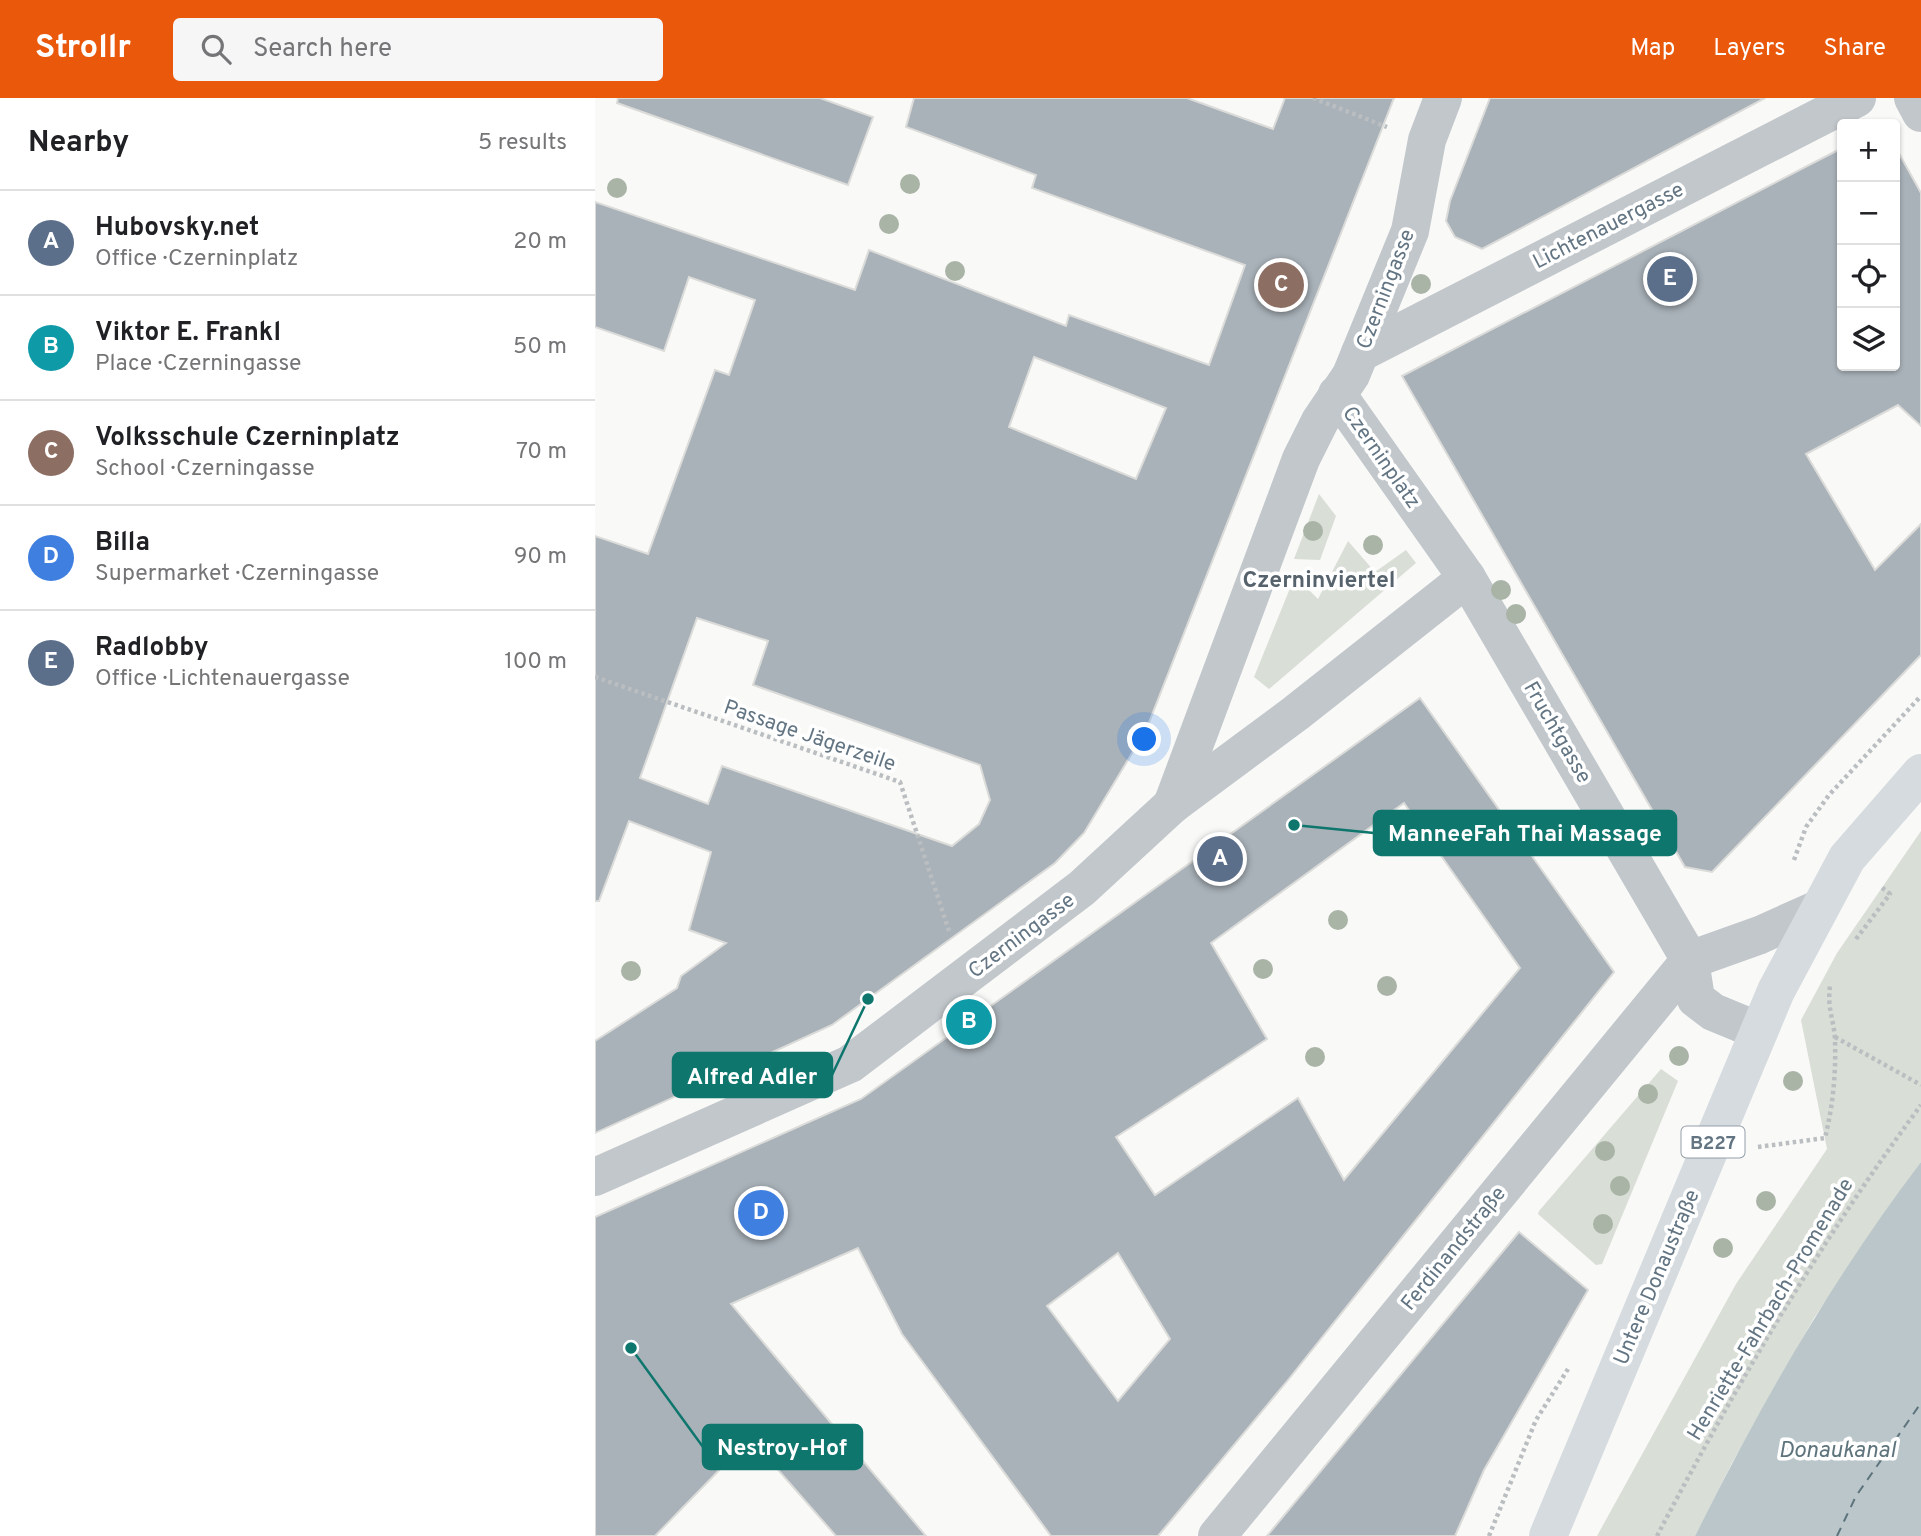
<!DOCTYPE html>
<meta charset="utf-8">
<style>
body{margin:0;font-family:Overpass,sans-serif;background:#f6f6f6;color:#202124}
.controls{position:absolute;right:21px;top:21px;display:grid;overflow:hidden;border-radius:7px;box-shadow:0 2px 5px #0004}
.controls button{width:63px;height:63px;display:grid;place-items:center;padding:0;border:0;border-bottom:2px solid #e0e0e0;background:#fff;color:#202124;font:35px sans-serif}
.you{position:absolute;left:550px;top:642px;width:24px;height:24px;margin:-18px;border:5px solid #fff;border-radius:50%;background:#1a73e8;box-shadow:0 0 0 10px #1a73e833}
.badge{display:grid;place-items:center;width:46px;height:46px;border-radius:50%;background:#ea580c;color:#fff;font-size:23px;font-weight:700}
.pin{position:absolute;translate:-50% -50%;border:4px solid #fff;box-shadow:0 2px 7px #0006}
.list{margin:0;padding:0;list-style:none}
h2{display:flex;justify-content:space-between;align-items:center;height:91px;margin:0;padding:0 28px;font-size:30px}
h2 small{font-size:23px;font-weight:400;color:#757577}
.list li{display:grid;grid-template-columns:46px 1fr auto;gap:21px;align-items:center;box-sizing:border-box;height:105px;padding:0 28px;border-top:2px solid #e0e0e0}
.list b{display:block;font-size:26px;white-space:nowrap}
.list p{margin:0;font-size:23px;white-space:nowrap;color:#757577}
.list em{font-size:23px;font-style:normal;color:#757577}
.icon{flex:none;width:38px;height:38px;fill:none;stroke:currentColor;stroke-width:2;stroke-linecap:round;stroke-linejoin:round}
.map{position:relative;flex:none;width:1326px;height:1438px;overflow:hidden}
header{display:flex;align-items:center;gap:42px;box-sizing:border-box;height:98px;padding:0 35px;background:#ea580c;color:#fff}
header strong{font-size:33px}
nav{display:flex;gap:38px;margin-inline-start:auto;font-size:24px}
.search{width:490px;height:63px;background:#f6f6f6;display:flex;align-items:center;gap:18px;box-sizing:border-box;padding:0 24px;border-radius:7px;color:#757577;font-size:26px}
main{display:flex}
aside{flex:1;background:#fff}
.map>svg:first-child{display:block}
.green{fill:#d9ded6}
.water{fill:#bac6ca}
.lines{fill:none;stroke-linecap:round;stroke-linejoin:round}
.ferry{stroke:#5e747c;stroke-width:2;stroke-dasharray:9 7;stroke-linecap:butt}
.building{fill:#a9b2b9;stroke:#dbdbd9;stroke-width:2;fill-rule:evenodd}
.path{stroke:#babec1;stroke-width:4.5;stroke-dasharray:3.5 3.5;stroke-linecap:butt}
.minor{stroke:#c2c7cb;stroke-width:38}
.major{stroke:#d6dbdf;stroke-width:38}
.tree{fill:#a9b3a6}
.labels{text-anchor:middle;stroke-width:7;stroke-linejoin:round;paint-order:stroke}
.shield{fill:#fff;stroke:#929ea8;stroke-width:2}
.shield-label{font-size:19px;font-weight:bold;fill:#637583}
.street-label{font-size:21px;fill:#637583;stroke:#fff}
.neighbourhood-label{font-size:23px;font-weight:bold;fill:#56636d;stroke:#fff}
.water-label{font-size:23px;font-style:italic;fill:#5e747c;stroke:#fff}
.leader{fill:none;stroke:#0f766e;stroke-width:2.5}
.callout-dot{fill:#0f766e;stroke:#fff;stroke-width:2.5}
.callout{fill:#0f766e;stroke:#0f766e;stroke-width:2.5}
.callout-label{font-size:23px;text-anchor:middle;font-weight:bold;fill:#fff}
</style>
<header>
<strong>Strollr</strong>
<div class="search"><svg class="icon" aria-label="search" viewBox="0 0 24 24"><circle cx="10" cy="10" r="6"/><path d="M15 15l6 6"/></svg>Search here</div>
<nav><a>Map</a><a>Layers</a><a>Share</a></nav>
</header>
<main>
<aside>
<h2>Nearby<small>5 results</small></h2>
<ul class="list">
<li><span class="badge" style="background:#5c6f8a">A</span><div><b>Hubovsky.net</b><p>Office · Czerninplatz</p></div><em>20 m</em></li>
<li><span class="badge" style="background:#0f9aa8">B</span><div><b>Viktor E. Frankl</b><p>Place · Czerningasse</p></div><em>50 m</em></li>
<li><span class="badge" style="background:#8d6e63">C</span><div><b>Volksschule Czerninplatz</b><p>School · Czerningasse</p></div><em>70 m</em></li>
<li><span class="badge" style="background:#3f7fe0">D</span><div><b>Billa</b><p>Supermarket · Czerningasse</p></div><em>90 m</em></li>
<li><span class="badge" style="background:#5c6f8a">E</span><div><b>Radlobby</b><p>Office · Lichtenauergasse</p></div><em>100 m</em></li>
</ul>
</aside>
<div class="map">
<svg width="1326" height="1438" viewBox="0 0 1326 1438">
<rect width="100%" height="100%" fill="#f9f9f7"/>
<g class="green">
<path d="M724 396 741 418 725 462 699 461Z"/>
<path d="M753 443 780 474 811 452 821 465 674 591 659 579 700 478 723 501Z"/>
<path d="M1326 733V1064L1219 1220 1137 1365 1100 1438H1002L1141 1186 1232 1051 1206 922 1242 855Z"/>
<path d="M1066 971 1083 983 1007 1166 1001 1167 943 1116 944 1113Z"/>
</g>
<path class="water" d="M1326 1064V1438H1100C1165 1307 1238 1180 1326 1064Z"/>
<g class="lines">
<path class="ferry" d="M1242 1438 1261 1398 1326 1305"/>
</g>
<g class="building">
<path d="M23 0H225L278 19 253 87 22 5Z"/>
<path d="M319 0H592L678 31 690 0H799L551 632 489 735 460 765 237 927 0 1035V943L82 890 86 878 131 845 94 832 116 754 34 723 4 803H0V438L53 456 120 272 134 277 160 202 94 179 69 253 0 229V104L260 192 274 152 471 228 474 217 614 267 650 167 437 90 441 77 311 29ZM439 259 571 310 541 381 414 329ZM102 520 173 543 158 587 385 667 395 702 384 726 357 748 127 668 113 706 45 680Z"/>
<path d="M895 0H1170L887 151 860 139 851 123 855 103Z"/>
<path d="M1300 48 1326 95V328L1303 307 1211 356 1280 472 1326 426V557L1117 774 1090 769 807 278 1247 50V268H1300Z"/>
<path d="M825 600 1019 874 693 1282 563 1438H456L307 1236 263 1150 136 1206 331 1438H241L164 1350 147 1366 138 1358 60 1438H0V1119L266 1001ZM809 705 925 870 749 1082 703 1000 560 1097 521 1039 672 941 616 845ZM523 1155 575 1241 523 1303 452 1208Z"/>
<path d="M924 1134 993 1192 889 1372 860 1438H672Z"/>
</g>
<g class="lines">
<g class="path">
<path d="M718 0 792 29"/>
<path d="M0 579 305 684 355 836"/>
<path d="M1199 762 1211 729 1234 697 1326 598"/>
<path d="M1261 841 1295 796 1285 788"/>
<path d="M1240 939 1326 987"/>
<path d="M1163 1049 1230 1040C1238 1007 1241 977 1240 942 1239 921 1232 912 1235 888"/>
<path d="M894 1438 941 1322 973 1271"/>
<path d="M1062 1438C1140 1289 1226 1142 1326 1007"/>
</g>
<g class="minor">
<path d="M1318 0 1326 15"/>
<path d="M765 255 1262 0"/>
<path d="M577 707 706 361 725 323 756 277 815 133 832 42 848 0"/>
<path d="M1164 933 1118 914 1101 901 1095 862 1165 837 1223 811"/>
<path d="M0 1079 255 966 487 790 577 707 701 615 872 480"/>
<path d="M622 1438 1095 862 872 480 742 296"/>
</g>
<path class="major" d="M953 1438 1181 893 1252 760 1326 675"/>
</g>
<g class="tree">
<circle cx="315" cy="86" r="10"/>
<circle cx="22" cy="90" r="10"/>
<circle cx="294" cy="126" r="10"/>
<circle cx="360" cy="173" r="10"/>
<circle cx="826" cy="186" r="10"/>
<circle cx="718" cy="433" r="10"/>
<circle cx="778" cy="447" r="10"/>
<circle cx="906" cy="492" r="10"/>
<circle cx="921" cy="516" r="10"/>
<circle cx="743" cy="822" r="10"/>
<circle cx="668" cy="871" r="10"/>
<circle cx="36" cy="873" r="10"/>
<circle cx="792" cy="888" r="10"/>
<circle cx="1084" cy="958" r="10"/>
<circle cx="720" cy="959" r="10"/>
<circle cx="1198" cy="983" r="10"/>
<circle cx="1053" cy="996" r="10"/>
<circle cx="1010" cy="1053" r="10"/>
<circle cx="1025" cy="1088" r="10"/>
<circle cx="1171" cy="1103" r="10"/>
<circle cx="1008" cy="1126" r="10"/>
<circle cx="1128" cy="1150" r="10"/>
</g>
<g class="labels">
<rect class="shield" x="1086.5" y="1028.5" width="63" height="31" rx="5"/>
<g class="shield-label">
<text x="1118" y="1051">B227</text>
</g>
<g class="street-label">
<text transform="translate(1013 127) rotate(-27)" y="7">Lichtenauergasse</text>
<text transform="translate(790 191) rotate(-69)" y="7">Czerningasse</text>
<text transform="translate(787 359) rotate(55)" y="7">Czerninplatz</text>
<text transform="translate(963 634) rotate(60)" y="7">Fruchtgasse</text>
<text transform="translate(215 637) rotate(19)" y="7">Passage Jägerzeile</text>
<text transform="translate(426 837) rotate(-37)" y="7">Czerningasse</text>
<text transform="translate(858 1150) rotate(-51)" y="7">Ferdinandstraße</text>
<text transform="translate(1061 1179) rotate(-67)" y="7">Untere Donaustraße</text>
<text transform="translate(1175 1211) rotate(-59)" y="7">Henriette-Fahrbach-Promenade</text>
</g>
<g class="neighbourhood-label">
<text x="724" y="489">Czerninviertel</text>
</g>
<g class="water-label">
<text x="1242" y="1359">Donaukanal</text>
</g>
</g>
<path class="leader" d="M699 727L779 735M273 901L237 977M36 1250L108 1349"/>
<g class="callout-dot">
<circle cx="699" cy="727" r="7"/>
<circle cx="273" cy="901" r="7"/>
<circle cx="36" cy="1250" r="7"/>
</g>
<g class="callout">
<rect x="779" y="713" width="302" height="44" rx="7"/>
<rect x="78" y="955" width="159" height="44" rx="7"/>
<rect x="108" y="1327" width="159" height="44" rx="7"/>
</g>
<g class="callout-label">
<text x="930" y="743">ManneeFah Thai Massage</text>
<text x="157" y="986">Alfred Adler</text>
<text x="187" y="1357">Nestroy-Hof</text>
</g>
</svg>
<div class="controls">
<button>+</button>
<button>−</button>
<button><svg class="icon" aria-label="locate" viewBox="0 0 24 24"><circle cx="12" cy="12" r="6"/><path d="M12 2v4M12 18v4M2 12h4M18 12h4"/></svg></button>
<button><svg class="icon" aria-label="layers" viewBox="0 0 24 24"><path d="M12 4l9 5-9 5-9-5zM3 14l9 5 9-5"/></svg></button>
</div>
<div class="you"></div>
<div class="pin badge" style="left:625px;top:761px;background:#5c6f8a">A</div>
<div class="pin badge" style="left:374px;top:924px;background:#0f9aa8">B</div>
<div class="pin badge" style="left:686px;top:187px;background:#8d6e63">C</div>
<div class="pin badge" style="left:166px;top:1115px;background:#3f7fe0">D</div>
<div class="pin badge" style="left:1075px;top:181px;background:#5c6f8a">E</div>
</div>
</main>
